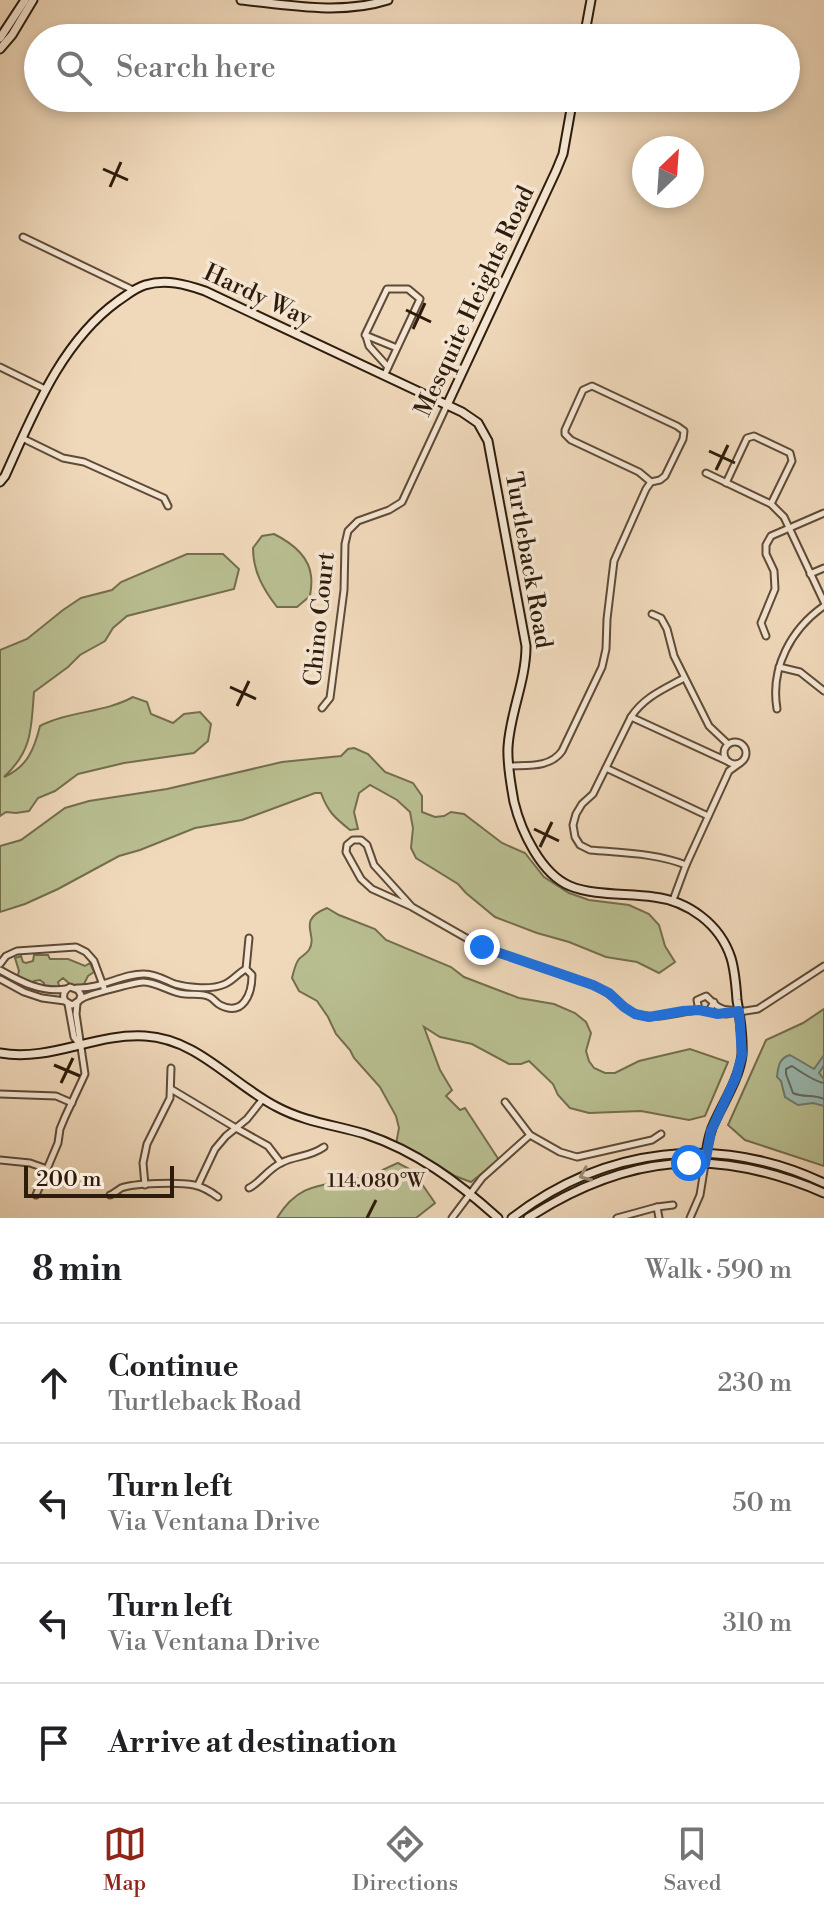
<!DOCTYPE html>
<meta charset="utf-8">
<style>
body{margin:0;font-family:"Libre Bodoni",serif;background:#f6f6f6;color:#202124}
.compass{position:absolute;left:632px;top:136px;width:72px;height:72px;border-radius:50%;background:#fff;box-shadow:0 4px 12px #0003;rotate:25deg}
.scale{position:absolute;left:24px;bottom:20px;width:150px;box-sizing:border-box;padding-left:8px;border:4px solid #2d1c0b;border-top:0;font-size:22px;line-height:28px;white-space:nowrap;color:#2d1c0b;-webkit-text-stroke:6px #f5e6d3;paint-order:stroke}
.stop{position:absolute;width:24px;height:24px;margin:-18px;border:6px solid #1a73e8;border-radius:50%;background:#fff}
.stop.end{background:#1a73e8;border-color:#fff;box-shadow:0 2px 8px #0008}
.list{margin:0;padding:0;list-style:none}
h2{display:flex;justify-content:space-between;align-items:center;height:104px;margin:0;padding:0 32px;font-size:34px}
h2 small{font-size:26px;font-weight:400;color:#757577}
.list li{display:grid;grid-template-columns:52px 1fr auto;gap:24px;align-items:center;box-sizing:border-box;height:120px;padding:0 32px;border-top:2px solid #e0e0e0}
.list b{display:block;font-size:30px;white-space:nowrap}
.list p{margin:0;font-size:26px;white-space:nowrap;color:#757577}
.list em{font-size:26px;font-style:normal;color:#757577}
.icon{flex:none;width:44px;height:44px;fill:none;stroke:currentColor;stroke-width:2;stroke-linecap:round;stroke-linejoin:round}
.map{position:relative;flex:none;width:824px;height:1218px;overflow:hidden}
.search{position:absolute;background:#fff;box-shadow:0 4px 12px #0003;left:24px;right:24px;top:24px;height:88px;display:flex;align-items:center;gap:20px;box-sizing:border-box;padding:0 28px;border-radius:44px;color:#757577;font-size:30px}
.sheet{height:584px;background:#fff}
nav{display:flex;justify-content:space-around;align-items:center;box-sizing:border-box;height:112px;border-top:2px solid #e0e0e0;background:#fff;font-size:22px;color:#757577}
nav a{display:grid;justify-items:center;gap:4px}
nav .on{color:#8f2418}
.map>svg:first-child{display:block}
.green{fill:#b9bf91;stroke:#736e4e;stroke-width:2}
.water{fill:#9abab2;stroke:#6e7b6f;stroke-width:2}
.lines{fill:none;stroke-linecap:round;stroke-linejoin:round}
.shore{stroke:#646b5e;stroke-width:2}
.street-casing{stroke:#5e4b37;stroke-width:9}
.secondary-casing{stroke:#2d1c0b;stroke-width:11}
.street{stroke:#f5e6d3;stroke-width:5}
.secondary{stroke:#f5e6d3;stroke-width:7}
.oneway{stroke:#9b8b79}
.route{stroke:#1a73e8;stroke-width:10}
.ticks{fill:none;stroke:#2d1c0b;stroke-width:3}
.labels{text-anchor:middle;stroke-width:7;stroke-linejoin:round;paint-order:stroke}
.street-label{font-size:24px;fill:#2d1c0b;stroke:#f5e6d3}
.ticks-label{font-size:20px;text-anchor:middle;fill:#2d1c0b;stroke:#f5e6d3;stroke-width:7;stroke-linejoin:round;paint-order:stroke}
</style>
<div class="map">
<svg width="824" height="1218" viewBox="0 0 824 1218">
<rect width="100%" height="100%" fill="#f0d9bb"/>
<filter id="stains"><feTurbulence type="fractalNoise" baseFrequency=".0025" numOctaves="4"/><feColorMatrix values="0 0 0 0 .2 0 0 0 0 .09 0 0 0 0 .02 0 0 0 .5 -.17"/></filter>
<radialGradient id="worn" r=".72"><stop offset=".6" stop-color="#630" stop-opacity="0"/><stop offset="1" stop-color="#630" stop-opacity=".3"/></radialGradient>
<g class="green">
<path d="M274 534C290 542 309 556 311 576 312 582 311 590 310 596L297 607H277C263 589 253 571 253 548L262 536Z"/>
<path d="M187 554H223L239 569 234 589 127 616 113 628 105 641 80 655 68 667 34 692C31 728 33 750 4 777 27 767 34 750 40 726 69 711 104 713 133 697L147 702 151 714 173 723 184 714 200 712 211 724 208 741 194 753 124 763 78 774 55 791 38 798 29 811 16 813 6 812 0 816V650L27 639 63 610 81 598 112 590 121 582Z"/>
<path d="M354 748 368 754 385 772 413 783 422 796V812L435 817 444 816 451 812 464 814 502 843 525 853 544 877 569 893 589 900 629 905 649 914 659 925 665 946 675 962 659 973 637 962 606 957 569 942 537 933 495 917 466 893 458 884 416 858 411 848 413 828 410 812 397 800 370 785 359 793 354 812 358 829 350 830C334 817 328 812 321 793H315L242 820 195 828 140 850 119 856 58 889 25 904 0 912V846L21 840 65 808 89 801 167 789 282 762 341 756 348 749Z"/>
<path d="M327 908 339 915 375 929 386 940 451 967 464 977 519 998 554 1004 575 1013 586 1022 591 1033 586 1051 589 1061 594 1068 605 1073H615L639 1061 690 1049 728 1062 705 1116 689 1120 641 1111 589 1113 570 1108 558 1095 553 1084 529 1061 521 1064H509L472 1044 440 1037 424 1027 440 1070 452 1090 446 1096 460 1110 465 1108 499 1160 471 1182 455 1176 431 1161 396 1144 399 1128 396 1116 380 1087 354 1058 350 1050 336 1034 328 1017 317 1001 299 991 292 978C294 971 295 964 299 959 302 956 306 954 309 950 319 934 295 921 327 908Z"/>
<path d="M34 955H48L50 959H68L85 966 90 963 94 972 88 976 82 988 70 984 63 978 58 982 60 989 44 988V983L40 980 34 981 30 984 17 978 19 971 15 958 21 956 23 962 26 963 33 961Z"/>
<path d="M824 1009V1166L745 1140 728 1125 766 1040 803 1023Z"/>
<path d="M398 1163 413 1171 435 1203 416 1218H277C302 1177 329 1188 367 1176 378 1173 388 1167 398 1163Z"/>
</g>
<path class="water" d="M790 1055 814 1069 824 1055V1065L819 1073 824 1079V1106L813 1103 798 1105 785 1097 781 1081 777 1077C778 1067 779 1058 790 1055Z"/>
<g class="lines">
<path class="shore" d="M824 1083C816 1082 799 1071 792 1066L786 1069V1074L793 1093C804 1098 813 1094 824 1099"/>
<g class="street-casing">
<g id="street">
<path d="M23 237 133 290"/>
<path d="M366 336 369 346 388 367"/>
<path d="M0 367 45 389"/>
<path d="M384 376 420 299 408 289H387L365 335 397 348"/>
<path d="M22 438 63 458 84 462 164 498 168 506"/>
<path d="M706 473 771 504 784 517 824 602"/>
<path d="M726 483 747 438 754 436 790 453 792 461 771 504"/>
<path d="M810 574 824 568"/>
<path d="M652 614 661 618 667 629 674 656 709 726 728 744"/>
<path d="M766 636 761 623 775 589 774 571 766 554V545L771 536 824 513"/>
<path d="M779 667 800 672 824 691"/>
<path d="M684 678C664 689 644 697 631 717L593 794 582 804 576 814 573 825 575 837 580 845 590 850C622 853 655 853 686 865"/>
<path d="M322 708 330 698 344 590 345 544 348 531 358 521 389 510 402 502 447 405"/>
<path d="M777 709C770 668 791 629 824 606"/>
<path d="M631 717 729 762"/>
<circle cx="735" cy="753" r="11"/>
<path d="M509 766C528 765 550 768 562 751L602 667 606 649 607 619 614 561 646 489 651 482 660 480 665 476 683 439 684 431 677 426 592 386 583 390 565 430V434L571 440 639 472 651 482"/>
<path d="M606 768 708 816"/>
<path d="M673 900 686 865 729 771 740 763"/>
<path d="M412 907 374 865 367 845 361 840H353L347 845 346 852 361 879 372 889 412 907 482 947 593 985C599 988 605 991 610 995 619 1001 625 1010 636 1014 654 1021 680 1011 699 1010"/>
<path d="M0 964 6 956 17 951 76 947 86 952 94 961 104 988"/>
<path d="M0 970C21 982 42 993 66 989"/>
<path d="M0 979 24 992 42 998 65 1001"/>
<path d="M77 988C102 989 123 973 145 974 155 974 165 980 175 984 189 988 212 990 225 984 234 980 238 973 246 969"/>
<path d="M79 1001 81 995 78 990 70 987C64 990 62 995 65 1001L72 1005C76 1003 79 1000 83 998 88 995 136 982 143 982 158 982 170 993 185 994 193 995 202 993 210 997 214 999 216 1003 220 1005 243 1017 252 994 252 975L246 969 249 938"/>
<path d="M714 1002 709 1011 699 1010 697 1000 706 996C714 1003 718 1010 730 1010"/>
<path d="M68 1004 74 1037 80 1045"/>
<path d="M709 1011 726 1014 758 1009 824 966"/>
<path d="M171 1089 236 1128 268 1146 281 1163"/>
<path d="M0 1094 56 1096 72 1103"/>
<path d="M505 1102 530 1135 560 1152 577 1157 652 1140 661 1134"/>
<path d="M0 1160 30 1163 47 1169"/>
<path d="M145 1185 143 1163 147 1144 170 1098 171 1068"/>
<path d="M198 1185 215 1149 226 1136 247 1119 262 1100"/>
<path d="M249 1188C261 1182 268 1169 281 1163 296 1155 308 1158 324 1147"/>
<path d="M36 1195 58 1143 60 1129 65 1117 85 1074 76 1014 77 1003"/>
<path d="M110 1195C111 1195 120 1189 121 1188 135 1183 179 1182 194 1185 203 1187 210 1191 218 1197"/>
<path d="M657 1207 659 1218"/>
<path d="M452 1218 482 1178 530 1135"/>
<path d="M617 1218 657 1207 673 1205"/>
<path d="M690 1218 700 1195 705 1164"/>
</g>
</g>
<g class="secondary-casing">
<g id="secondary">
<path d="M241 0C289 5 341 15 388 0"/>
<path d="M0 38 25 0"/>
<path d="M584 38 591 0"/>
<path d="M0 49 12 35 33 0"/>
<path d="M447 405 556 171 563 154 573 98"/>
<path d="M0 482 5 476C33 414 61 342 118 301 127 295 135 288 145 285 166 279 185 284 205 291L462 412 478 423 488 441 526 646C526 681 510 713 508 747 507 765 511 785 514 802 521 831 541 874 570 886 594 896 628 893 654 897 688 901 720 924 731 958 735 971 736 986 737 1000 740 1017 743 1037 742 1055 739 1080 722 1104 712 1128 708 1139 706 1152 705 1164"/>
<path d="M0 1053C50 1062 95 1033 145 1036 198 1039 232 1084 277 1107 305 1122 335 1125 365 1134 416 1151 458 1182 498 1218"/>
<path d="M512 1218C604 1147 718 1133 824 1183"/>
<path d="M528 1218C627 1154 716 1146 824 1193"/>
</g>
</g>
<use href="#street" class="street"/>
<use href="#secondary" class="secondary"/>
</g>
<defs><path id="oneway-chevron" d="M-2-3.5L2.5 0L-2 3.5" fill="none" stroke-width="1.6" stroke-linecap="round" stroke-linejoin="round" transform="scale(2)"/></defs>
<use class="oneway" href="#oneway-chevron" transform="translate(585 1175) rotate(157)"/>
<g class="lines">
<path class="route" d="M482 947 593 985 609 993 624 1007 635 1014 649 1017 683 1011 699 1010 718 1014 739 1011 742 1055 736 1077 711 1131 705 1164 689 1163"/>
</g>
<path class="ticks" d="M103 169 128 180M110 187 121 162M406 310 431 322M413 329 425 303M709 451 735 463M716 470 728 445M230 687 256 699M237 706 249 681M534 829 559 841M540 847 552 822M54 1065 80 1076M61 1083 73 1058M367 1218 376 1200"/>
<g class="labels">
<g class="street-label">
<text transform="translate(258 295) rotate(25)" y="8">Hardy Way</text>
<text transform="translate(474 301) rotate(-65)" y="8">Mesquite Heights Road</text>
<text transform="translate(529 560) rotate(80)" y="8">Turtleback Road</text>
<text transform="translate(319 619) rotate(-84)" y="8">Chino Court</text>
</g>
</g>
<g class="ticks-label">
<text x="376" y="1187">114.080°W</text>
</g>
<rect width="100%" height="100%" filter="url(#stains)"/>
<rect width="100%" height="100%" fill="url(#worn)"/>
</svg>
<svg class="compass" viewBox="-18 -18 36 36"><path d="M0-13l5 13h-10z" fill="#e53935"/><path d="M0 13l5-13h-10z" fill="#757577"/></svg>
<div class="scale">200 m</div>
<div class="stop" style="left:689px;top:1163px"></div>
<div class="stop end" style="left:482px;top:947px"></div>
<div class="search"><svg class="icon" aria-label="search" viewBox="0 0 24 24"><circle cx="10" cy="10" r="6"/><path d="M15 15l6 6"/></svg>Search here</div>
</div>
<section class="sheet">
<h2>8 min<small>Walk · 590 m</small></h2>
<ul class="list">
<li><svg class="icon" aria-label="ahead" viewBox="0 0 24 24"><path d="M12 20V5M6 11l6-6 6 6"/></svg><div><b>Continue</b><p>Turtleback Road</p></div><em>230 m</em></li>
<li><svg class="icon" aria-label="left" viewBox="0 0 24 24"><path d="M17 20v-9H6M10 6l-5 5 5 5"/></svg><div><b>Turn left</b><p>Via Ventana Drive</p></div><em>50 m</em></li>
<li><svg class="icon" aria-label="left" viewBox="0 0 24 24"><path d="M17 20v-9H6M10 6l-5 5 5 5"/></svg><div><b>Turn left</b><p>Via Ventana Drive</p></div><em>310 m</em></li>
<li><svg class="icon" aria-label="arrive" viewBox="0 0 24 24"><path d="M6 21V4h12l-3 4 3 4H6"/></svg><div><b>Arrive at destination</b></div></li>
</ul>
</section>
<nav>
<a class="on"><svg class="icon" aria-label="map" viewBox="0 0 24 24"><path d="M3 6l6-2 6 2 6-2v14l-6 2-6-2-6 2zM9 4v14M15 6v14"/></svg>Map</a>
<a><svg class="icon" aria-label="directions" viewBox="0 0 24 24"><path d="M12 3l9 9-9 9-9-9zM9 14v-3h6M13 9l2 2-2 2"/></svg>Directions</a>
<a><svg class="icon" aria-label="saved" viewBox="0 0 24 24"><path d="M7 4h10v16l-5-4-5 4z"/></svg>Saved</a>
</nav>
